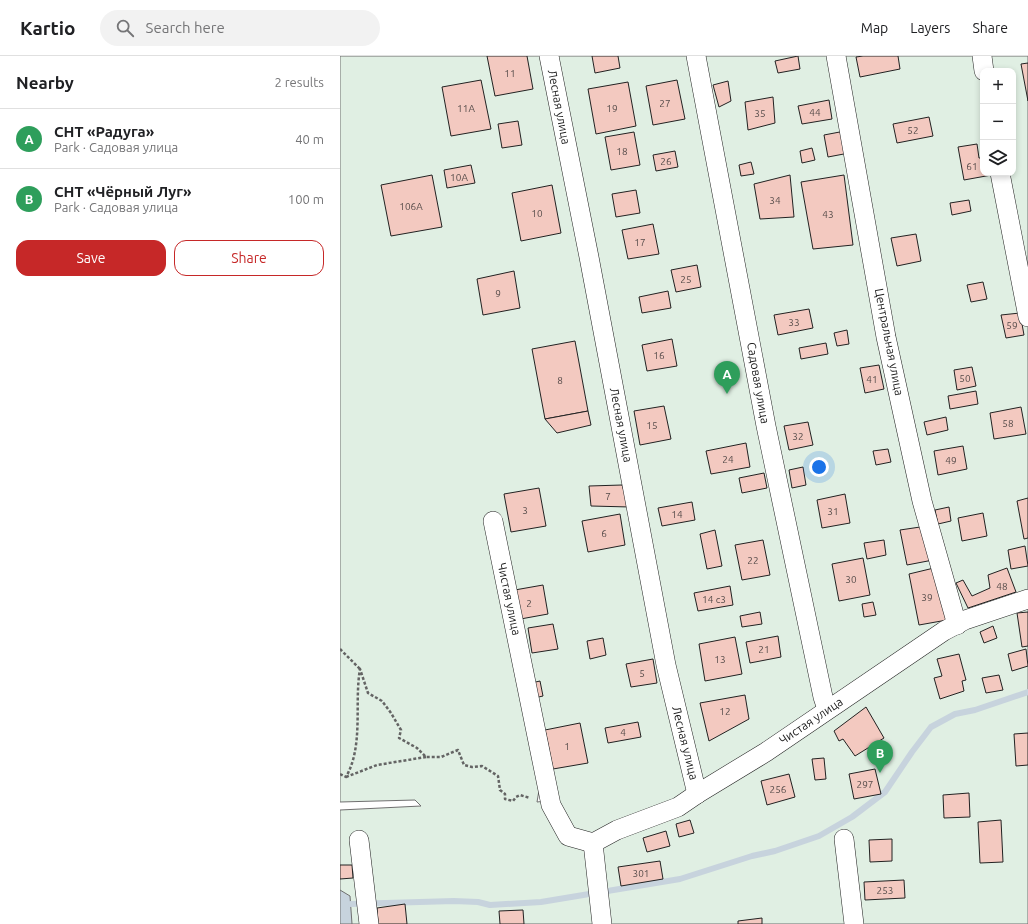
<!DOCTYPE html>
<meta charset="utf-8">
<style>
body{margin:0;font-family:Ubuntu,sans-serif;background:#f2f2f2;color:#202124}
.controls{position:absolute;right:12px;top:12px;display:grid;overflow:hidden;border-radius:8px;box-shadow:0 2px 6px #0003}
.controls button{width:36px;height:36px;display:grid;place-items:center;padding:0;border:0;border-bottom:1px solid #e0e0e0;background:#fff;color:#202124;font:20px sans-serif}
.you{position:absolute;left:479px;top:411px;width:14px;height:14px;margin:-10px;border:3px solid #fff;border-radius:50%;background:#1a73e8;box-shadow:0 0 0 6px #1a73e833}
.badge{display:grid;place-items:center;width:26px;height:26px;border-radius:50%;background:#c62828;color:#fff;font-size:13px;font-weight:700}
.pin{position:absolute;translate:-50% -33px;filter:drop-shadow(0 1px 2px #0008)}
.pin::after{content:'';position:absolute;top:21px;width:14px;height:12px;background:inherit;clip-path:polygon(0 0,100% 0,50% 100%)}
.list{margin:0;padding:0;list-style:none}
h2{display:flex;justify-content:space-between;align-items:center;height:52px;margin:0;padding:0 16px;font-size:17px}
h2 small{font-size:13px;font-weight:400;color:#757577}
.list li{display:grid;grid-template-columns:26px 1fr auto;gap:12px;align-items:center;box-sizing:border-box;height:60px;padding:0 16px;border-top:1px solid #e0e0e0}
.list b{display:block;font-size:15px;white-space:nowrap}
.list p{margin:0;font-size:13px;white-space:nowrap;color:#757577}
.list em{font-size:13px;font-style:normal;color:#757577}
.actions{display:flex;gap:8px;padding:12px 16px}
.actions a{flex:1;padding:9px 0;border:1px solid #c62828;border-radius:12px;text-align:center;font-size:14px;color:#c62828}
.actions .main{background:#c62828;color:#fff}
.icon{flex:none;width:22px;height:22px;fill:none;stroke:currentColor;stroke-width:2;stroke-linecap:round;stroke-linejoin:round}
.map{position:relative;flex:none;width:688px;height:868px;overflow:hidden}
header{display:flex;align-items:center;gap:24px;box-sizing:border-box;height:56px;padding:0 20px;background:#fff;border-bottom:1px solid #e0e0e0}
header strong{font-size:19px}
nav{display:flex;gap:22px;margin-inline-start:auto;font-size:14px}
.search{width:280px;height:36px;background:#f2f2f2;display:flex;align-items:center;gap:10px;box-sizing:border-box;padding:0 14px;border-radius:22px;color:#757577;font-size:15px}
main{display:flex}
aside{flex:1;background:#fff}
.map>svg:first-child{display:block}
.green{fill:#e0efe3;stroke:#6f6f6f;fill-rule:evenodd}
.water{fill:#c7d3dd;stroke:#6f6f6f}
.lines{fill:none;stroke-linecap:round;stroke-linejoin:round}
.stream{stroke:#c7d3dd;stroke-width:6}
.building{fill:#f3c9c0;stroke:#222}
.street-casing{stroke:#222;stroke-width:20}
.path{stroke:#646464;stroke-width:2.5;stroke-dasharray:3 2;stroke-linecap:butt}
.street{stroke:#fff;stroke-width:19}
.labels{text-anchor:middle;stroke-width:3;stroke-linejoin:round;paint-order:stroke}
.number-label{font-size:10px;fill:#564c4a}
.street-label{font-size:12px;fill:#222;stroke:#fff}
</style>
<header>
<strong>Kartio</strong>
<div class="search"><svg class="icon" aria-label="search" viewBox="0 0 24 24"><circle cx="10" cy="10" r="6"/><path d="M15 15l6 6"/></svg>Search here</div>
<nav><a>Map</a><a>Layers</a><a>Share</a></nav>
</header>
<main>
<aside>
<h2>Nearby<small>2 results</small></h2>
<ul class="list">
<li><span class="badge" style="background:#2e9e5b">A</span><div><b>СНТ «Радуга»</b><p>Park · Садовая улица</p></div><em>40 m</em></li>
<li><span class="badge" style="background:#2e9e5b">B</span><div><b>СНТ «Чёрный Луг»</b><p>Park · Садовая улица</p></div><em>100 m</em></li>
</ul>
<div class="actions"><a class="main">Save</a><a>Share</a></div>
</aside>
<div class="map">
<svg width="688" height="868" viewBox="0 0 688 868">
<rect width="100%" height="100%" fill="#fff"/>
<path class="green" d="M0 0H688V868H0V754L81 750 75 744 0 746ZM643 15H673V117H643ZM201 723 228 780 206 745 197 746Z"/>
<path class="water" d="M0 834 10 840 12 868H0Z"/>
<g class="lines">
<path class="stream" d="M11 848 114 845 138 846 150 849 201 846 340 823 412 800 435 795 479 780 512 761 545 736 572 696 591 671 615 658 635 654 688 636"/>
</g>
<g class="building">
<path d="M147 0H187L193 33 155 40Z"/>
<path d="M252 0H278L280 12 255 17Z"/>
<path d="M458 0 460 13 438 17 435 5Z"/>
<path d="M523 0H558L560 13 520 21 516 1Z"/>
<path d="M688 7V45L681 8Z"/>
<path d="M141 24 151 73 111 80 102 31Z"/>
<path d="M337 24 345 63 313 69 306 30Z"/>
<path d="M388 25 391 45 379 51 373 29Z"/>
<path d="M288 26 296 70 256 78 248 33Z"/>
<path d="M433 41 435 67 408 74 405 46Z"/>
<path d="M489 44 492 63 462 68 458 50Z"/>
<path d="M589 61 593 80 557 87 553 68Z"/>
<path d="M178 65 182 89 162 92 158 68Z"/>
<path d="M505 75 509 97 488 101 484 79Z"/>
<path d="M294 76 300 109 271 114 265 81Z"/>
<path d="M637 88 639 102H643V117L657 118 624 124 618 91Z"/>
<path d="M472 92 475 104 462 107 460 95Z"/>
<path d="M335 95 338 111 316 115 313 99Z"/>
<path d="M411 106 414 118 401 120 399 109Z"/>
<path d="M131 109 135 127 107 132 104 114Z"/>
<path d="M92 119 102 171 51 180 41 129Z"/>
<path d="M450 119 454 161 420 163 414 128Z"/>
<path d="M504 119 513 189 473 193 461 126Z"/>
<path d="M212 129 221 177 181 185 172 137Z"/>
<path d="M296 134 300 157 276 161 272 138Z"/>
<path d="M629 144 631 155 612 159 610 147Z"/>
<path d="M313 168 319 198 288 203 282 174Z"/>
<path d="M576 178 581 205 557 210 551 182Z"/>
<path d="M357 209 361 231 336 236 331 214Z"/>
<path d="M174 215 180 252 143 259 137 223Z"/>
<path d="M643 226 647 243 631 246 627 229Z"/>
<path d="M328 235 331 252 302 257 299 241Z"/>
<path d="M469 253 473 272 438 279 434 259Z"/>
<path d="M680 257 684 279 666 282 661 259Z"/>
<path d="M507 274 509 288 497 290 494 277Z"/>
<path d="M332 283 337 310 307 315 302 289Z"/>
<path d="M235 285 248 355 205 363 192 293Z"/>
<path d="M486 287 488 298 461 303 459 292Z"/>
<path d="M539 309 544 333 525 337 520 312Z"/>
<path d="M632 311 636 330 617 334 614 314Z"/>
<path d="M636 335 638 348 610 353 608 340Z"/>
<path d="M324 350 331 383 300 389 294 355Z"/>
<path d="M681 351 686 378 654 383 650 357Z"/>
<path d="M248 355 251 369 217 377 205 363Z"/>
<path d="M606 361 608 374 587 379 584 366Z"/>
<path d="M468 366 473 389 449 394 444 370Z"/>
<path d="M406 387 410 411 371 418 366 395Z"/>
<path d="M623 390 627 413 598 419 594 395Z"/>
<path d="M548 393 551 406 536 409 533 395Z"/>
<path d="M463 411 466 429 452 432 449 414Z"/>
<path d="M424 417 427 432 402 437 399 422Z"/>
<path d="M282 429 290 451 251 450 249 430Z"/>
<path d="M199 432 206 470 171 476 164 438Z"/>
<path d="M505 438 510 467 482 472 477 444Z"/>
<path d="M688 442V482L684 483 677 445Z"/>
<path d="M352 446 355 464 322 470 318 452Z"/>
<path d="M609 451 611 465 598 468 595 454Z"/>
<path d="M643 457 647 480 622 485 618 462Z"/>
<path d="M280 458 285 489 248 496 242 465Z"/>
<path d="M587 470 593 504 567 509 560 474Z"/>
<path d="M375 474 382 510 367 513 360 478Z"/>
<path d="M423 484 430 519 402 524 395 489Z"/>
<path d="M544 484 546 499 527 503 524 487Z"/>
<path d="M685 490 688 510 671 513 668 494Z"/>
<path d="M523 502 530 539 499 545 492 508Z"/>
<path d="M594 512 607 564 579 569 569 518Z"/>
<path d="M667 512 676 536 628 552 616 527 623 524 632 540 650 532 648 519Z"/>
<path d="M203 529 208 558 175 564 169 535Z"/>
<path d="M390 530 393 549 358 555 354 537Z"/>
<path d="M533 546 536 559 524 561 522 548Z"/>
<path d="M420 556 422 568 402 571 400 560Z"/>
<path d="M688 556V590L682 591 677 557Z"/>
<path d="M213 568 218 593 192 597 188 572Z"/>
<path d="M653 570 657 582 644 587 640 576Z"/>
<path d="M438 580 441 601 410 607 406 586Z"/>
<path d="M395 581 402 618 365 625 359 588Z"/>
<path d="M263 582 266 599 250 603 247 585Z"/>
<path d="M686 593 688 610 672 615 668 598Z"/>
<path d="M619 598 626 624 622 625 624 635 600 643 594 622 602 620 597 603Z"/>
<path d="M313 603 317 627 291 631 286 608Z"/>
<path d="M659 619 663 634 646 637 642 622Z"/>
<path d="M200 625 203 640 190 643 187 628Z"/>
<path d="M405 639 409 663 369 685 360 647Z"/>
<path d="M526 651 544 682 515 700 503 683 499 685 494 675Z"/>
<path d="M298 666 301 681 268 687 265 672Z"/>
<path d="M240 667 248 707 213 713 205 674Z"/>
<path d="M688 677V709L676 710 674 678Z"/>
<path d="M484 702 486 723 475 724 472 703Z"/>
<path d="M535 713 541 738 514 743 509 718Z"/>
<path d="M449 718 455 741 427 749 421 725Z"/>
<path d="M629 737 630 761 604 762 603 739Z"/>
<path d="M350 764 354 777 339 781 336 768Z"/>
<path d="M661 764 663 806 640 807 638 766Z"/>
<path d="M326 775 330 790 307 796 303 782Z"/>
<path d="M552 783V805L530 806 529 784Z"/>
<path d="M320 805 323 823 281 830 278 811Z"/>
<path d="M0 809H12L13 822 0 823Z"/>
<path d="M564 824 565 842 525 844 524 826Z"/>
<path d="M65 848 67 868H38L37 852Z"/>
<path d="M183 854 184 868H160L159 855Z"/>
<path d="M422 862V868H398V865Z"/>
</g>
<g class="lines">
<g class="street-casing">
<g id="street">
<path d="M209 0 249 201 326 609 357 738"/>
<path d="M356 0 426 370 483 641 487 653"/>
<path d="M496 0 546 281 582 445 617 569"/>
<path d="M642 0 644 15"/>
<path d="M660 117 688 261"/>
<path d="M153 465 211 749 228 780 253 787"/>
<path d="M504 783 514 868"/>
<path d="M19 784 29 868"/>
<path d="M262 868 253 787 277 774 338 751 357 738 426 696 604 575 625 564 688 543"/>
</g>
</g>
<g class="path">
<path d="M0 593 20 613"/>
<path d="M0 718 6 721C24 689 14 648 20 613L28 637 42 645 51 657 61 674 59 682 77 692 86 701H101L118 694 124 709 132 711 142 710 158 720 160 734 165 738V743L173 745 176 741 180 739 190 742"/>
<path d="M6 721 37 709 86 701"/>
</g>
<use href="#street" class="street"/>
</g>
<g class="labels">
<g class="number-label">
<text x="170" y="21">11</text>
<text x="325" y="51">27</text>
<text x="126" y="56">11А</text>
<text x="272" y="56">19</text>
<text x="475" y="60">44</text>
<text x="420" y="61">35</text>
<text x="573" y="78">52</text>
<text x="282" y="99">18</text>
<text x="326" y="109">26</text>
<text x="632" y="114">61</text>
<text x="119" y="125">10А</text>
<text x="435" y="148">34</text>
<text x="71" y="154">106А</text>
<text x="197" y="161">10</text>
<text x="488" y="162">43</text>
<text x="300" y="190">17</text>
<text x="346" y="227">25</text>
<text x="158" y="241">9</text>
<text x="454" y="270">33</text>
<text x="672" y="273">59</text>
<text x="319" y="303">16</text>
<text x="625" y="326">50</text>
<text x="532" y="327">41</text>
<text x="220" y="328">8</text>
<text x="668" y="371">58</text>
<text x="312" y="373">15</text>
<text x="458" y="384">32</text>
<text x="388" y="407">24</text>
<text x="611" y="408">49</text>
<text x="268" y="444">7</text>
<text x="185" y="458">3</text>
<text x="493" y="459">31</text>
<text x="337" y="462">14</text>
<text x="264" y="481">6</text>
<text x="413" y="508">22</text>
<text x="511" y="527">30</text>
<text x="662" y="534">48</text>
<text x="587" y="545">39</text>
<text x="374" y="547">14 с3</text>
<text x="189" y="551">2</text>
<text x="424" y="597">21</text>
<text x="380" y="607">13</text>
<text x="302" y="621">5</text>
<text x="385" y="659">12</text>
<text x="283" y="680">4</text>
<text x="227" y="694">1</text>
<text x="525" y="732">297</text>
<text x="438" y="737">256</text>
<text x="301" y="821">301</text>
<text x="545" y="838">253</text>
</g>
<g class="street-label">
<text transform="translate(219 51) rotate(79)" y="4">Лесная улица</text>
<text transform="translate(549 286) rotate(79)" y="4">Центральная улица</text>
<text transform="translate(418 327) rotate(80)" y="4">Садовая улица</text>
<text transform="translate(281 369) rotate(79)" y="4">Лесная улица</text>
<text transform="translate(169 543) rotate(78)" y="4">Чистая улица</text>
<text transform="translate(471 665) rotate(-34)" y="4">Чистая улица</text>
<text transform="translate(345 687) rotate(76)" y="4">Лесная улица</text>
</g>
</g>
</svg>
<div class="controls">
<button>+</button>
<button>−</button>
<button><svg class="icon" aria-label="layers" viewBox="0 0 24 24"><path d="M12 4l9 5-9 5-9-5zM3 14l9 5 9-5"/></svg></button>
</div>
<div class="you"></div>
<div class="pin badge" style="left:387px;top:338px;background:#2e9e5b">A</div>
<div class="pin badge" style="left:540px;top:717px;background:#2e9e5b">B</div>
</div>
</main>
